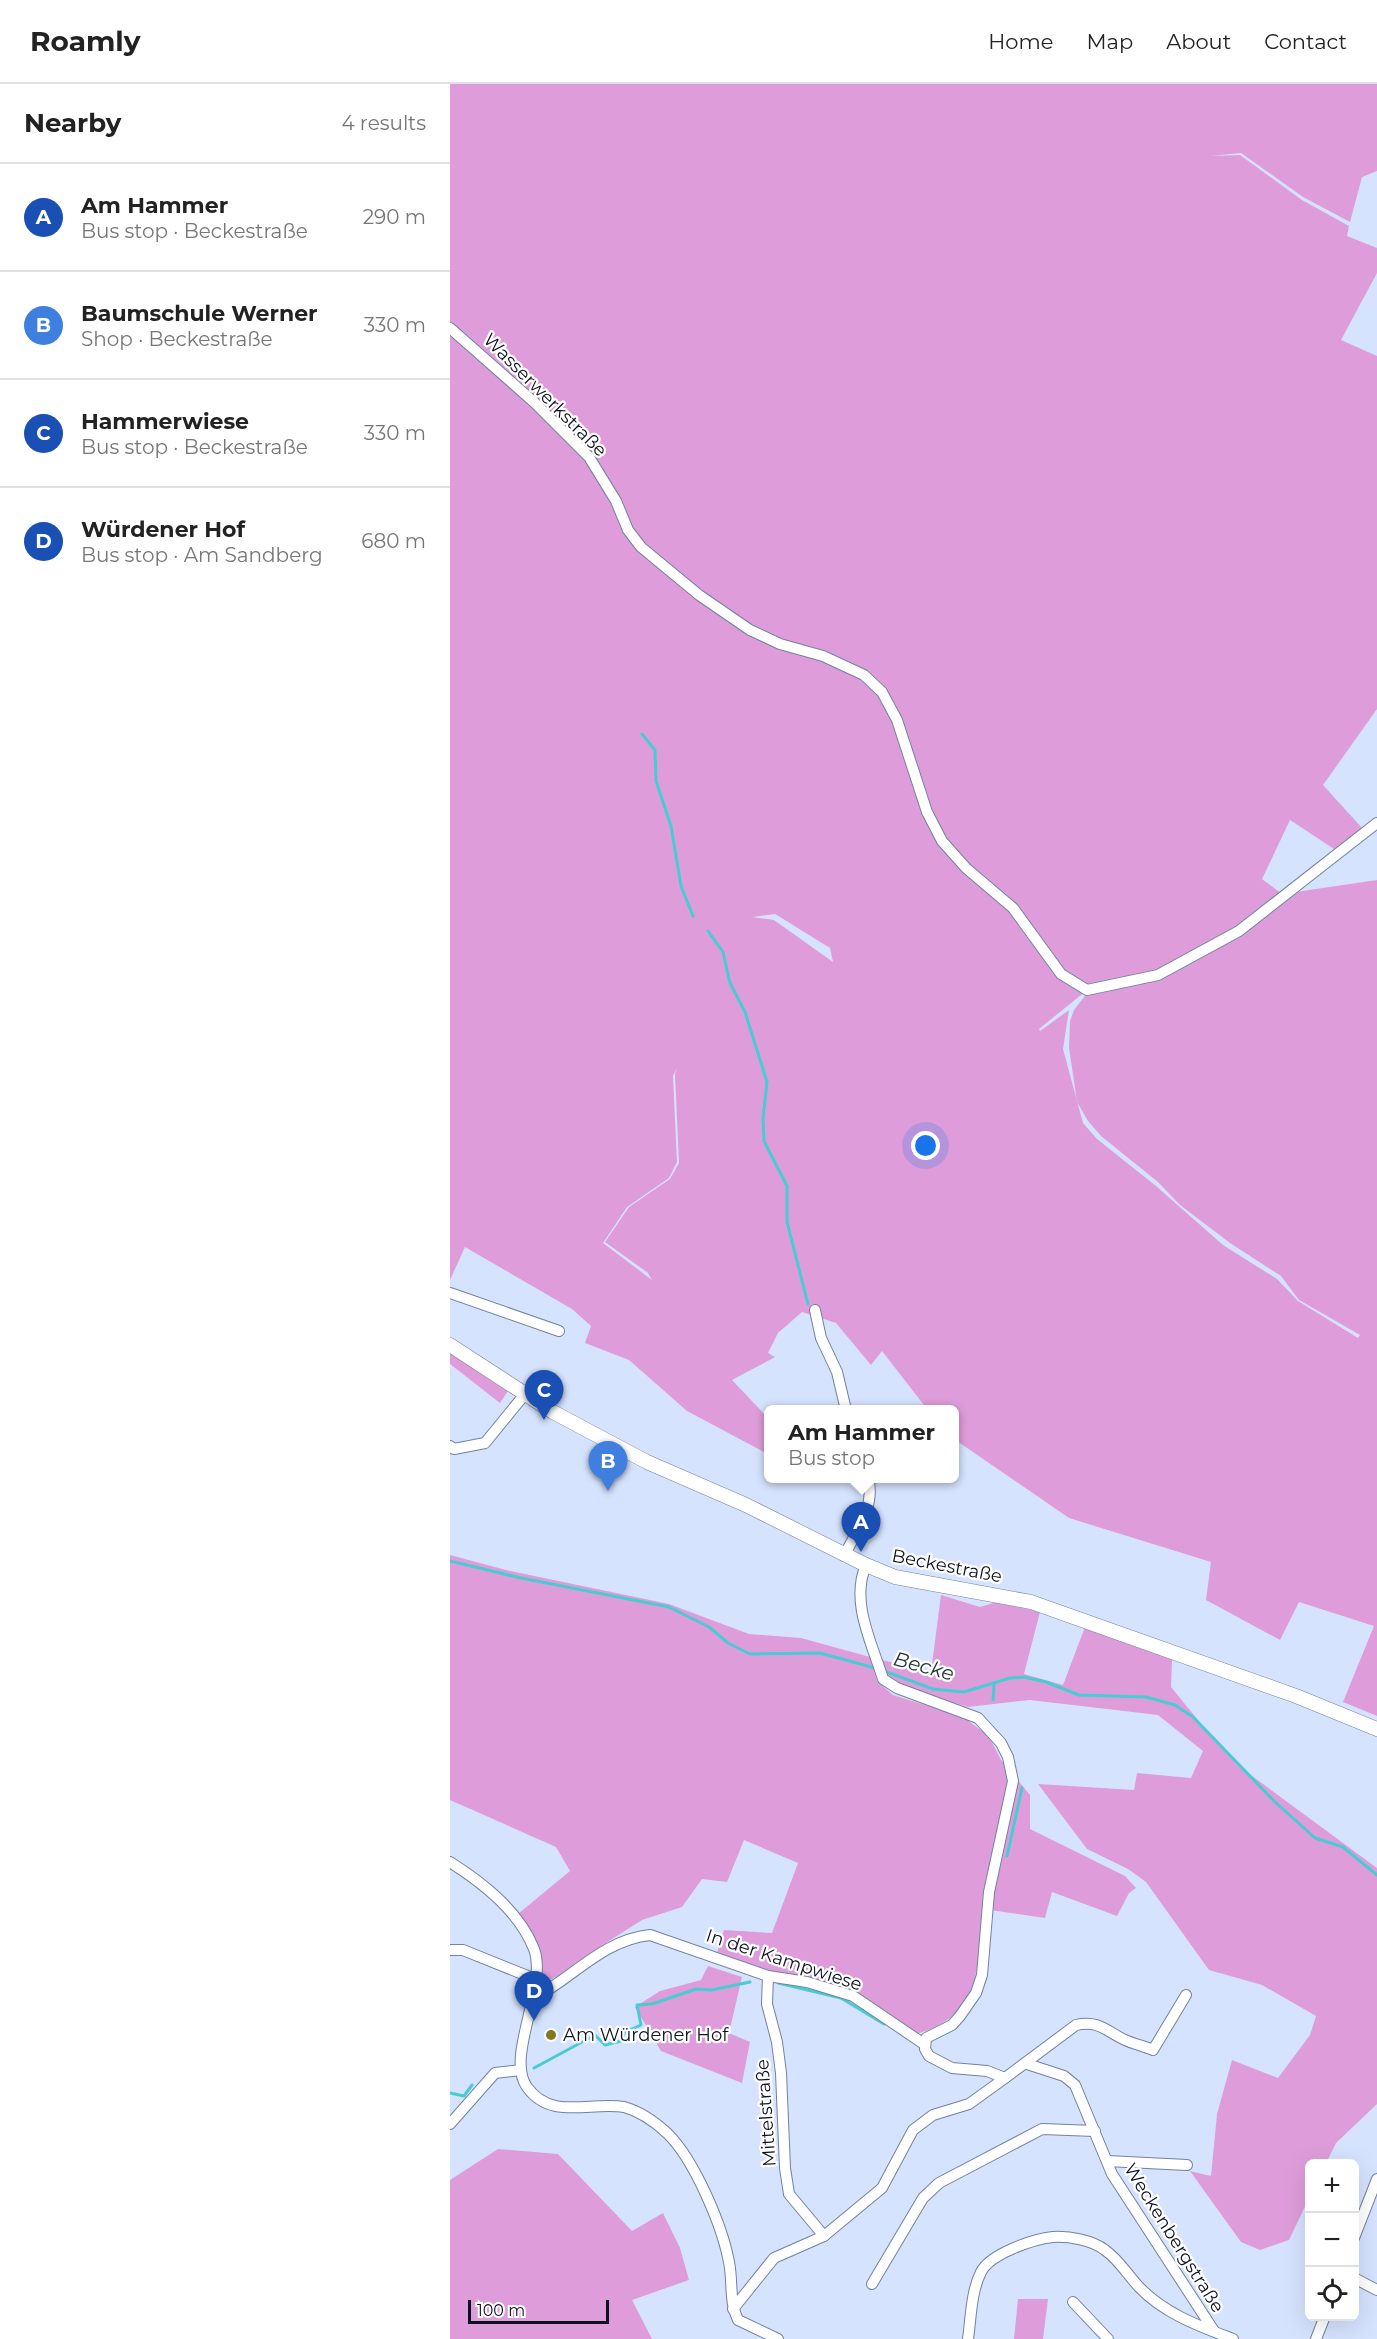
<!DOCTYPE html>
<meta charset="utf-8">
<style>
body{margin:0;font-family:Montserrat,sans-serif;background:#f6f6f6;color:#222}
.controls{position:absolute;right:18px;bottom:18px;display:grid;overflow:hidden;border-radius:9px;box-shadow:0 6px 24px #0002}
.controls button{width:54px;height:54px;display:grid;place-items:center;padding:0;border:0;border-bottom:2px solid #e0e0e0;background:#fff;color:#222;font:30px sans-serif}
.scale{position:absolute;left:18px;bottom:15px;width:141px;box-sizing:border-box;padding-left:6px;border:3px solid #0d131e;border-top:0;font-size:16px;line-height:21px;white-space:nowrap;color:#0d131e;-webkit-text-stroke:4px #fff;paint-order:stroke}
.you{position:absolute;left:476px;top:1062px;width:21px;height:21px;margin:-15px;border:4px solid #fff;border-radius:50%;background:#1a73e8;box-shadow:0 0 0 9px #1a73e833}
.badge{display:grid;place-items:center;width:39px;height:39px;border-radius:50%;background:#82781d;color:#fff;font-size:20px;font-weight:700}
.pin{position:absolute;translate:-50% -50px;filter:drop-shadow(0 2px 3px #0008)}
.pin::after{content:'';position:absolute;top:32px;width:21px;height:18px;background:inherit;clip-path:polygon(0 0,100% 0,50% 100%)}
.popup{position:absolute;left:314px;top:1321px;width:195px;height:78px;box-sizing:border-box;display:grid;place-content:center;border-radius:9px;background:#fff;filter:drop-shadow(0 2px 4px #0005);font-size:20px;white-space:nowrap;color:#767676}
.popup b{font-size:22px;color:#222}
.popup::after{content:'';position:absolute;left:50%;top:100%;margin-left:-12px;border:12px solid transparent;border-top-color:#fff}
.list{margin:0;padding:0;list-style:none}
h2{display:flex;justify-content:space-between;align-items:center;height:78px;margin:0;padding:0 24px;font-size:26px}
h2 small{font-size:20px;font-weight:400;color:#767676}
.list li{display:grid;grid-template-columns:39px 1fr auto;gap:18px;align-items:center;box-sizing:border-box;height:108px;padding:0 24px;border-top:2px solid #e0e0e0}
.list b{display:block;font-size:22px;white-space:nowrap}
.list p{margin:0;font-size:20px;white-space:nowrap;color:#767676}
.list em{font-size:20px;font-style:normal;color:#767676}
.icon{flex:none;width:33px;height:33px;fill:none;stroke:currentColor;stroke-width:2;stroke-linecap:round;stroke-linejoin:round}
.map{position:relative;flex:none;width:927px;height:2255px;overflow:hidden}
header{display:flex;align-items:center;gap:36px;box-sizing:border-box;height:84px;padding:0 30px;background:#fff;border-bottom:2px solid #e0e0e0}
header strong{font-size:28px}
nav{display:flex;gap:33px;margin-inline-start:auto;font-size:21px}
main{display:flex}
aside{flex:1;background:#fff}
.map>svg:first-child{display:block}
.green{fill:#de9dda;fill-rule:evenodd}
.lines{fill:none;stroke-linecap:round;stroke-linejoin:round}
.stream{stroke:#47ccd2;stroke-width:3}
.minor-casing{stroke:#7281a0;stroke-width:12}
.secondary-casing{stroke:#7281a0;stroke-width:15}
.minor{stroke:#fff;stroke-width:10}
.secondary{stroke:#fff;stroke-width:14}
.poi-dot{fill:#82781d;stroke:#fff;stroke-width:2}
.labels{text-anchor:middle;stroke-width:4.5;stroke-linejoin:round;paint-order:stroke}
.street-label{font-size:18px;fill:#0d131e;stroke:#fff}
.poi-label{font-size:18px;fill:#0d131e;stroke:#fff;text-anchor:start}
.water-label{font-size:20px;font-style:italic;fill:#1b3233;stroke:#fff}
</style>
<header>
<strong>Roamly</strong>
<nav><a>Home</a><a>Map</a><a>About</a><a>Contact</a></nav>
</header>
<main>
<aside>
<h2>Nearby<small>4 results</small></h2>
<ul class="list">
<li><span class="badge" style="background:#1a4fb4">A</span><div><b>Am Hammer</b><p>Bus stop · Beckestraße</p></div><em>290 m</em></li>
<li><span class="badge" style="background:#3f7fe0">B</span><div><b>Baumschule Werner</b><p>Shop · Beckestraße</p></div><em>330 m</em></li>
<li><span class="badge" style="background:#1a4fb4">C</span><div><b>Hammerwiese</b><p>Bus stop · Beckestraße</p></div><em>330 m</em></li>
<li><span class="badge" style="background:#1a4fb4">D</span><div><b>Würdener Hof</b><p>Bus stop · Am Sandberg</p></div><em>680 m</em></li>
</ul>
</aside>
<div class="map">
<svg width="927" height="2255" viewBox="0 0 927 2255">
<rect width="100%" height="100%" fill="#d6e3fe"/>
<g class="green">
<path d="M0 0H927V87L912 93 900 138 853 113 791 69 761 72 790 71 852 116 899 142 897 152 927 164V189L891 256 927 272V625L873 701 913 745 887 767 840 736 812 795 832 810 788 844 707 888 638 902 613 888 566 824 559 819 609 892 636 907 589 945 590 947 619 926 613 965 633 1039 647 1055 706 1102 773 1161 827 1195 848 1217 908 1254 910 1251 849 1216 831 1192 780 1159 730 1121 708 1098 651 1052 638 1037 627 1018 619 964 620 937 624 926 638 908 709 894 790 848 839 809 927 796V1632L893 1618 924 1542 849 1518 830 1556 756 1516 761 1478 619 1434 504 1355V1326L477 1325 432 1267 421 1281 386 1239 352 1228 328 1249 318 1269 325 1273 282 1296 318 1334V1370L237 1327 179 1276 135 1259 141 1242 122 1225 15 1163 0 1196ZM325 830 380 864 383 878 324 836 302 833ZM227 984 225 990 229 1079 220 1095 179 1123 155 1158 198 1189 202 1196 153 1159 177 1123 219 1094 227 1078 223 992Z"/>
<path d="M0 1267 58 1307 50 1319 0 1280Z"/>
<path d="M0 1471 56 1486 219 1520 299 1550 351 1554 420 1573 427 1597 443 1611 513 1633 539 1652 551 1676 580 1711V1745L675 1792 686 1804 679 1809 667 1832 602 1808 595 1834 533 1825C528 1881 532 1932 466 1950L403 1912 265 1875 274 1846 322 1849 348 1779 294 1756 277 1798 252 1795 232 1823 192 1836 151 1862 115 1889 93 1899 91 1869 68 1830 120 1787 106 1763 0 1716Z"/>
<path d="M491 1511 530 1523 547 1518 590 1528 574 1590 613 1601 635 1543 722 1576 721 1603 761 1652 794 1686 927 1784V2020L886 2059 876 2079 860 2080 859 2114 839 2156 810 2166 791 2158 740 2087 761 2092 767 2030 782 1976 828 1994 860 1951 866 1932 812 1901 759 1886 696 1798 678 1785 637 1765 588 1700 684 1706 687 1689 741 1694 753 1667 708 1631 580 1616 518 1623 451 1602 436 1593 432 1576 481 1588Z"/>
<path d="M258 1882 292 1893 279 1949 300 1958 292 1999 211 1967 185 1923 210 1907 251 1896Z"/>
<path d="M48 2065 108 2070 182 2147 213 2129 230 2164 239 2196 182 2216 202 2255H0V2096Z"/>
<path d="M568 2215H598L593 2255H564Z"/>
</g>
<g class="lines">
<g class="stream">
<path d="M192 650 205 666 206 697 221 742 231 802 243 832"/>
<path d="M258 847 273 868 280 899 295 928 317 998 313 1034 314 1057 337 1102V1138L358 1220"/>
<path d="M0 1477 71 1494 219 1523 259 1543 278 1559 300 1570 370 1569 425 1584"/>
<path d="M434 1587 483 1605 514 1608 560 1594 574 1593 596 1598 629 1611 696 1613 725 1621 743 1633 824 1717 865 1754 893 1763 927 1791"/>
<path d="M543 1616 544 1600"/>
<path d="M557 1772 572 1704"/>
<path d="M328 1899 391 1914 434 1940"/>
<path d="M84 1984 145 1951 155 1961 171 1957 175 1948 191 1941 187 1921 202 1920 246 1905 262 1906 300 1898"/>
<path d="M0 2009 14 2012 22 2001"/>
</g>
<g class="minor-casing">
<g id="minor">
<path d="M0 244 85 319 139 373 166 417 178 446 191 463 249 511 300 546 330 560 373 572 414 591 432 608 447 636 477 728 492 757 516 784 563 824 611 890 637 906 708 891 789 847 927 739"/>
<path d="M0 1209 109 1247"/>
<path d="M365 1226 371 1254 387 1288 396 1326"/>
<path d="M0 1362 4 1365 35 1359 75 1310"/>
<path d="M394 1472C406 1448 426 1422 418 1394"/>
<path d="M0 1778C33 1799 69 1827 84 1865 98 1902 55 1973 77 2003 101 2037 141 2017 174 2023 189 2027 205 2038 217 2049 244 2075 272 2141 279 2178 283 2198 279 2218 288 2236L328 2255"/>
<path d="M0 1866H13L85 1895"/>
<path d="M318 1892 317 1920 327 1958 331 1989 335 2084 339 2110 374 2152"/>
<path d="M84 1914C124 1893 153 1856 200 1851L318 1892 357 1898 403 1912 474 1960"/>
<path d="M577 1980 614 1992 625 2001 662 2090 764 2247"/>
<path d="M555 1994 626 1941C649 1936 656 1947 675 1956 684 1960 694 1962 703 1966L736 1911"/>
<path d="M0 2040 45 1989 71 1986"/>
<path d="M657 2077 737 2081"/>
<path d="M904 2154 927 2095"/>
<path d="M904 2194 927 2206"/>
<path d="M422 2200 473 2114 489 2099 592 2045 645 2047"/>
<path d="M623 2218 658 2255"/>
<path d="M283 2225 324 2174 374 2152 432 2104 463 2046 483 2031 519 2020 555 1994 537 1987 502 1984 479 1972 475 1965 476 1954 502 1941 510 1932 526 1909 532 1891 539 1808 563 1697 558 1673 551 1659 528 1634 447 1604 433 1595C422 1559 400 1518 416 1481"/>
<path d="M518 2255C521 2234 521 2208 531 2188 540 2170 583 2155 603 2153 619 2152 642 2156 655 2166 668 2175 678 2191 689 2203 715 2230 749 2242 783 2255"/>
<path d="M866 2255 875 2232"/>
</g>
</g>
<g class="secondary-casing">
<path id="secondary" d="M0 1261 103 1328 197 1378 296 1421 416 1481 445 1493 581 1518 846 1612 927 1645"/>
</g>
<use href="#minor" class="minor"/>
<use href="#secondary" class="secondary"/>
</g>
<circle class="poi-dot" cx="101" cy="1951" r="6"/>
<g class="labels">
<g class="street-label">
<text transform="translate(95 311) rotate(45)" y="6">Wasserwerkstraße</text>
<text transform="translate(497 1482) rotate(11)" y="6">Beckestraße</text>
<text transform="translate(334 1876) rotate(18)" y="6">In der Kampwiese</text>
<text transform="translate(316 2029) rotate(-94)" y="6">Mittelstraße</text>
<text transform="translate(724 2154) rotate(58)" y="6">Weckenbergstraße</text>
</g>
<g class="poi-label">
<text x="113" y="1957">Am Würdener Hof</text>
</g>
<g class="water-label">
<text transform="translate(474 1582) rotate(15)" y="7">Becke</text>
</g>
</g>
</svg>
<div class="controls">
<button>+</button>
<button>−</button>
<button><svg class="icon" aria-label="locate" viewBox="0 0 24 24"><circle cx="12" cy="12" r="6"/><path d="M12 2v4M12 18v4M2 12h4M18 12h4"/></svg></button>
</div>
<div class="scale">100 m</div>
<div class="you"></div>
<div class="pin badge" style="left:411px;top:1468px;background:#1a4fb4">A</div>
<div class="popup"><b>Am Hammer</b>Bus stop</div>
<div class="pin badge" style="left:158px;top:1407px;background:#3f7fe0">B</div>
<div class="pin badge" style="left:94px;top:1336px;background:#1a4fb4">C</div>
<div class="pin badge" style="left:84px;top:1937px;background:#1a4fb4">D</div>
</div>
</main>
